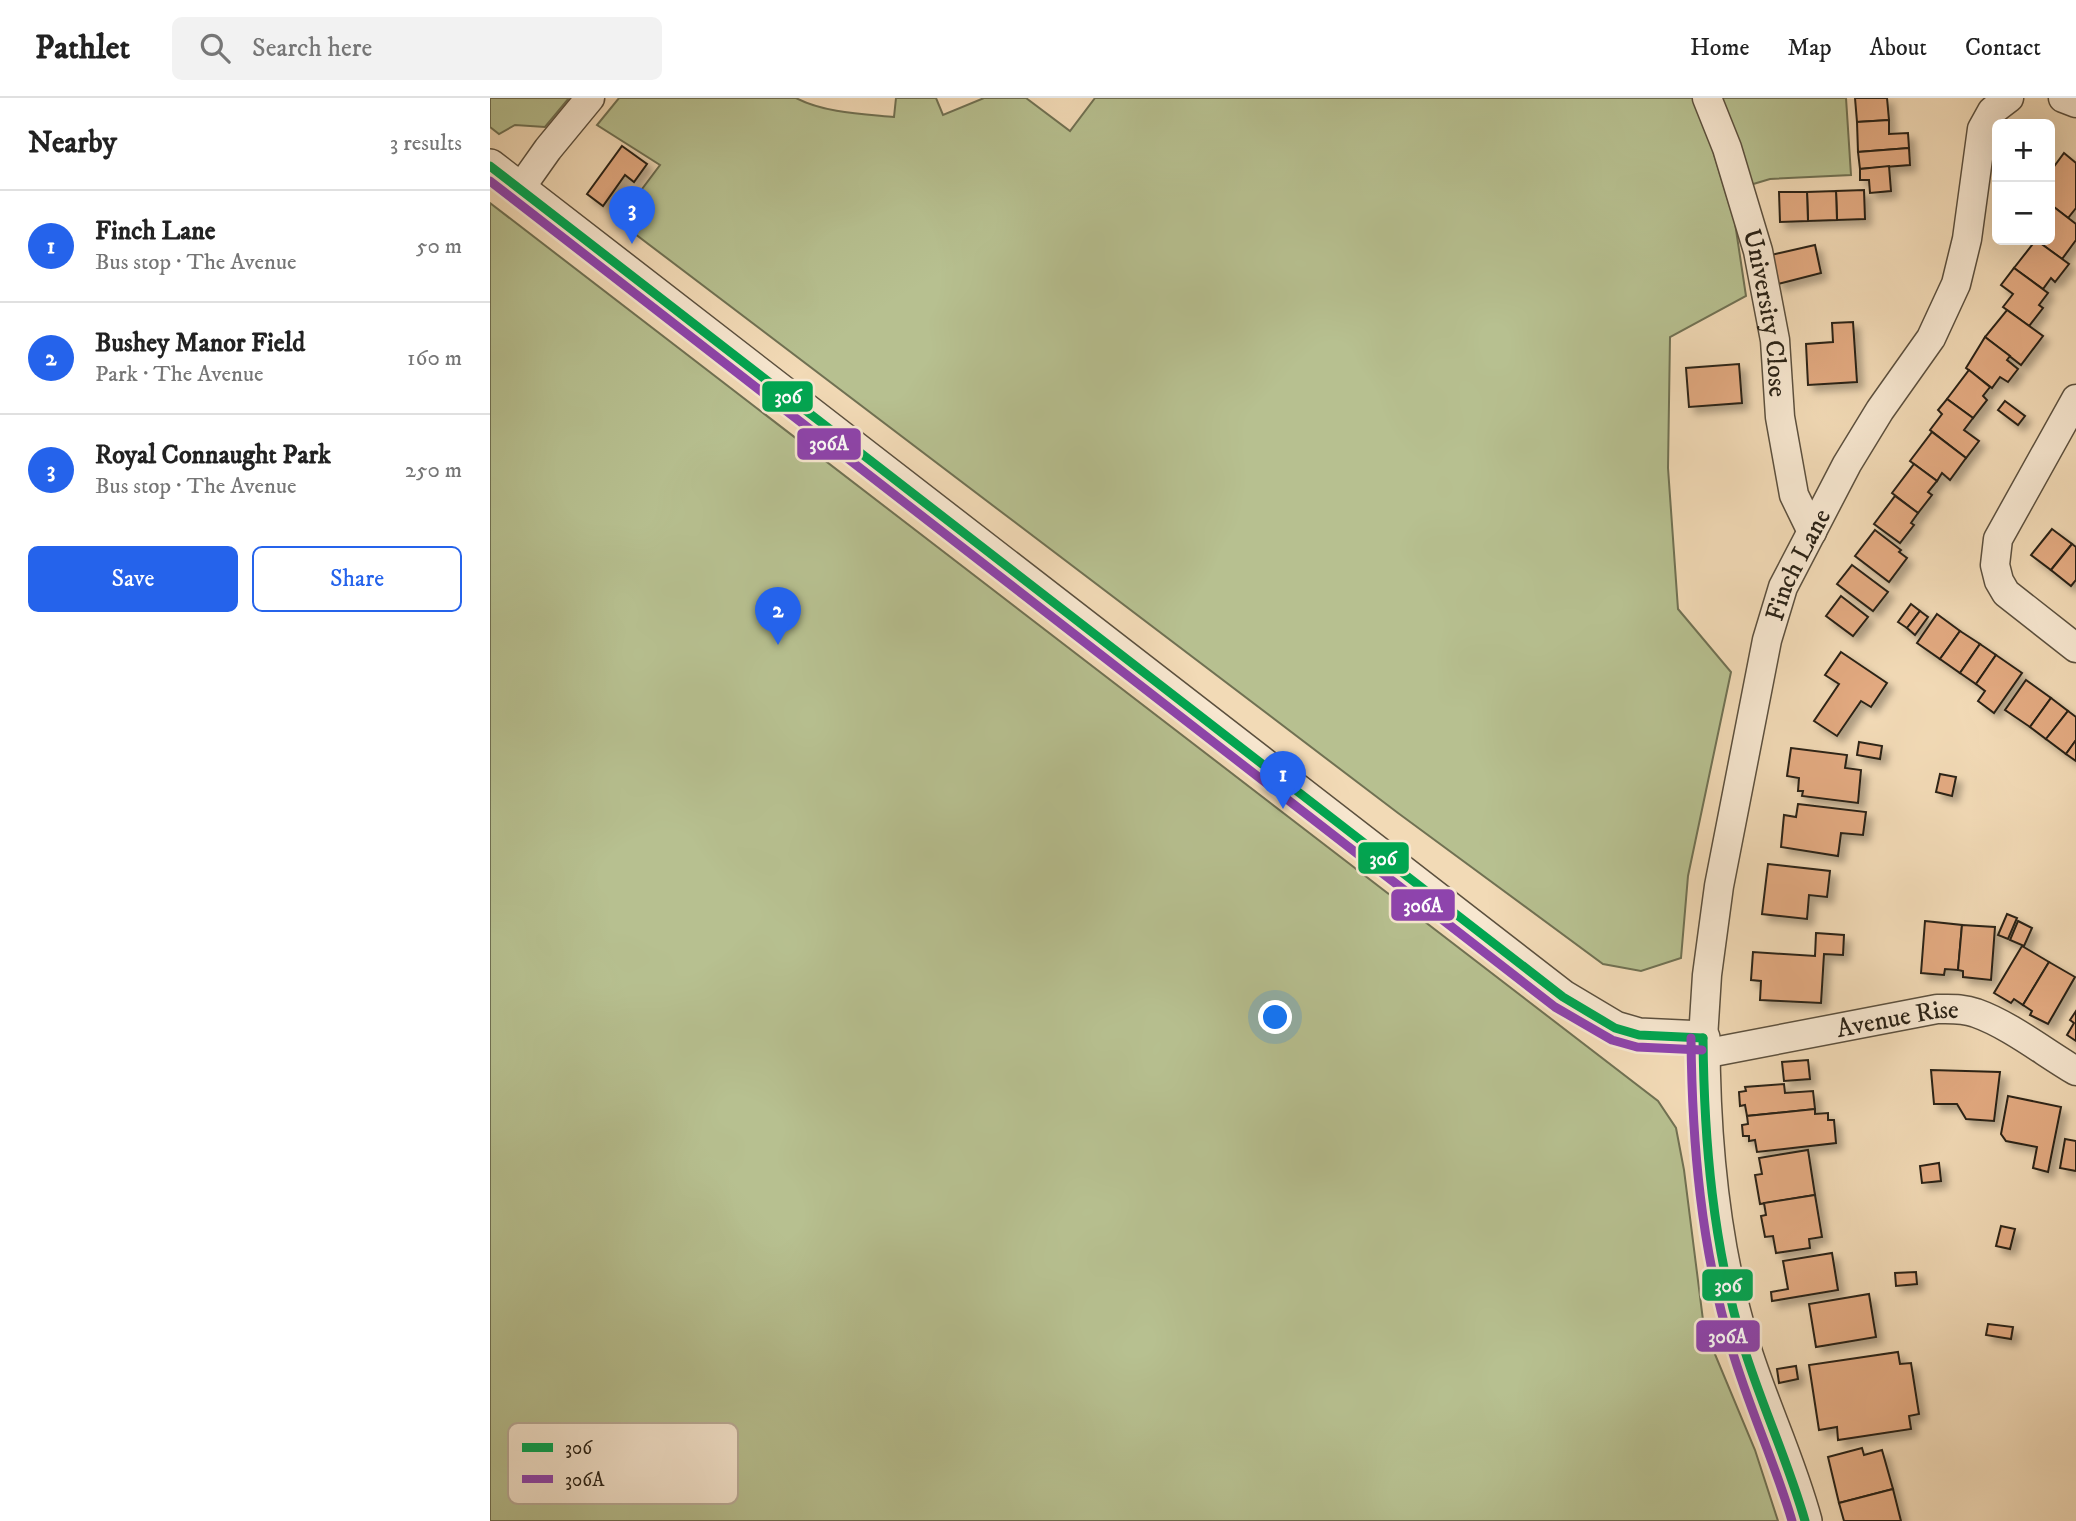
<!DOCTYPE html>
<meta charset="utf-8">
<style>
body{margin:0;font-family:"IM FELL DW Pica",serif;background:#f2f2f2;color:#222}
.controls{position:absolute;right:21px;top:21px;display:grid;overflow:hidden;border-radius:10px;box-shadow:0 7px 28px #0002}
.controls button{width:63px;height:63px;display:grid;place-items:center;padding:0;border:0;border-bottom:2px solid #e0e0e0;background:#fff;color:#222;font:35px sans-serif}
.you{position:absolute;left:786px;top:920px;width:24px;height:24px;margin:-18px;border:5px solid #fff;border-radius:50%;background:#1a73e8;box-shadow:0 0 0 10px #1a73e833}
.badge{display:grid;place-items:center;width:46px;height:46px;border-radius:50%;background:#2563eb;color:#fff;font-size:23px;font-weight:700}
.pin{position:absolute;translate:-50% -58px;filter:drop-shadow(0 2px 4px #0008)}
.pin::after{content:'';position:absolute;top:37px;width:24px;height:21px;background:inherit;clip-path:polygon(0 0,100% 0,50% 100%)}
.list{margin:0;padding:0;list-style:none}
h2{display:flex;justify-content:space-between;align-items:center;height:91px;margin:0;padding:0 28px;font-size:30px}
h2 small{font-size:23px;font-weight:400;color:#767676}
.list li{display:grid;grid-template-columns:46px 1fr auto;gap:21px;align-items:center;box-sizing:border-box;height:112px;padding:0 28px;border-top:2px solid #e0e0e0}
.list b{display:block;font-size:26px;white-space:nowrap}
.list p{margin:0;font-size:23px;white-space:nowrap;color:#767676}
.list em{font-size:23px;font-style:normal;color:#767676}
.actions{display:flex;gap:14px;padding:21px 28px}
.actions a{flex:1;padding:16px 0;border:2px solid #2563eb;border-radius:10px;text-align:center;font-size:24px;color:#2563eb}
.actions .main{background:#2563eb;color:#fff}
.icon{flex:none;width:38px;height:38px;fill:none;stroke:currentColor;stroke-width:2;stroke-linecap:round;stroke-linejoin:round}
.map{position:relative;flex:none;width:1586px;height:1423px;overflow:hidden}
header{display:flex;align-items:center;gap:42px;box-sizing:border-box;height:98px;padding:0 35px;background:#fff;border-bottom:2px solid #e0e0e0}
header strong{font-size:33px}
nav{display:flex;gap:38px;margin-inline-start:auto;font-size:24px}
.search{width:490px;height:63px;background:#f2f2f2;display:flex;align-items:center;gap:18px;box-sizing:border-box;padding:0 24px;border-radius:10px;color:#767676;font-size:26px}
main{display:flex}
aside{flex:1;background:#fff}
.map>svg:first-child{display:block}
.green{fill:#b7c090;stroke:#707153;stroke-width:2}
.building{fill:#e3aa81;stroke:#2a2216;stroke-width:2;filter:url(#shadow)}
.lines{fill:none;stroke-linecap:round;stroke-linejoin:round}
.minor-casing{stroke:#5c503e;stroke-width:31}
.tertiary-casing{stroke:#5c503e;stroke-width:36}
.minor{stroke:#f7e7d0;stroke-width:28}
.tertiary{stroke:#f7e7d0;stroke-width:33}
.bus-1-casing{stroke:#f7e7d0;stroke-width:14}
.bus-2-casing{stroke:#f7e7d0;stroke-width:14}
.bus-1{stroke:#00a651;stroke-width:9}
.bus-2{stroke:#8e44ad;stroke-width:9}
.labels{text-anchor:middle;stroke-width:5;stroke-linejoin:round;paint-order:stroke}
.street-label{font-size:26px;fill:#2a2216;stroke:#f7e7d0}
.key{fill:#f7e7d0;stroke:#baac98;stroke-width:2}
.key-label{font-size:19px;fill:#2a2216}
.line-badge{stroke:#f7e7d0;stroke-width:2.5}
.badge-label{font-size:19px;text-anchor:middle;font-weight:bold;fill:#fff}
</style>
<header>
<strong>Pathlet</strong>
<div class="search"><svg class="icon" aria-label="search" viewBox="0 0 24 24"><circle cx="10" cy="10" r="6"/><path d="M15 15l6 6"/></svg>Search here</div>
<nav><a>Home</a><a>Map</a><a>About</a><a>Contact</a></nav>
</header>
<main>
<aside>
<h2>Nearby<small>3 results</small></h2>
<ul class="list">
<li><span class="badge">1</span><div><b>Finch Lane</b><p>Bus stop · The Avenue</p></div><em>50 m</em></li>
<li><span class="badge">2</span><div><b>Bushey Manor Field</b><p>Park · The Avenue</p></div><em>160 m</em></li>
<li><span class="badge">3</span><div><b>Royal Connaught Park</b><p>Bus stop · The Avenue</p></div><em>250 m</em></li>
</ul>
<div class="actions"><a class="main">Save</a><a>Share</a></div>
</aside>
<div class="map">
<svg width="1586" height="1423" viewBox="0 0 1586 1423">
<defs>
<filter id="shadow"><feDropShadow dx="6" dy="6" stdDeviation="3.5" flood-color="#0004"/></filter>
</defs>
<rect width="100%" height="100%" fill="#f2dab6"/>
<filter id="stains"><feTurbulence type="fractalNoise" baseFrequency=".00286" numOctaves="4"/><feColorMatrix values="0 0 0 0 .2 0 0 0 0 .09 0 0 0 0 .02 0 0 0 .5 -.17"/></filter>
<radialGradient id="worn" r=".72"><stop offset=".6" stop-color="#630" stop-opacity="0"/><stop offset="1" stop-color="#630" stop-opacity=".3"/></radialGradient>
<g class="green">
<path d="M0 0H79L55 29 25 27 9 36 0 29Z"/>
<path d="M129 0H306C335 15 373 16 404 19L406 0H446L453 17 494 0H536L580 33 605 0H1203L1214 23 1245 125 1256 198 1180 239 1178 370 1188 511 1241 574 1198 778 1191 860 1151 873 1113 866 908 715 128 123 170 67 107 27Z"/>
<path d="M1229 0H1356L1361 77 1280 81 1260 87Z"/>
<path d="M0 105 1168 1003 1186 1030 1194 1072 1214 1230 1265 1352 1288 1423H0Z"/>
</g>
<g class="building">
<path d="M1365 0H1397L1399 22 1367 24Z"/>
<path d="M1399 22V36L1418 35 1419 50 1368 54 1367 24Z"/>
<path d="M132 48 157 66 144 84 135 77 113 108 97 96Z"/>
<path d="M1419 50 1420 67 1370 71 1368 54Z"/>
<path d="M1574 55 1586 65V110L1578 120 1560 106V74Z"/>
<path d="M1399 68 1401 93 1380 95 1379 82H1370V71Z"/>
<path d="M1374 92 1375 121 1347 122 1346 93Z"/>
<path d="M1346 93 1347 122 1318 123 1317 94Z"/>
<path d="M1289 94H1317L1318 123 1290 124Z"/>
<path d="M1560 106 1586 126V142L1572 161 1546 142H1560Z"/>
<path d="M1546 142 1579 166 1565 184 1561 180 1553 191 1524 170Z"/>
<path d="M1325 147 1331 175 1288 186 1281 157Z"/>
<path d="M1524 170 1558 195 1549 207 1553 210 1539 228 1513 209 1523 196 1511 187Z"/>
<path d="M1517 212 1553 238 1531 267 1495 239Z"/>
<path d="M1363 224 1367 284 1318 287 1316 246 1343 244 1342 225Z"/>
<path d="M1495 239 1520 258 1517 262 1528 271 1518 284 1510 279 1502 290 1476 270Z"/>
<path d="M1249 266 1252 305 1199 309 1196 270Z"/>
<path d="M1479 272 1500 289 1493 298 1497 302 1483 320 1457 301Z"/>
<path d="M1457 301 1483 320 1474 332 1489 343 1476 360 1440 332 1452 316 1448 312Z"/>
<path d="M1515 303 1535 318 1528 327 1508 312Z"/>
<path d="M1442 334 1476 360 1460 382 1452 375 1447 383 1420 363Z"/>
<path d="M1424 366 1447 383 1438 394 1442 397 1428 415 1402 395Z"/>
<path d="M1405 398 1428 415 1421 425 1424 427 1410 445 1384 426Z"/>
<path d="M1562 431 1582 446 1561 472 1541 457Z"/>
<path d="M1385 432 1411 452 1409 454 1417 460 1399 484 1365 458Z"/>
<path d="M1582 446 1586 449V482L1581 488 1561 472Z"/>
<path d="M1362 467 1398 494 1383 513 1347 486Z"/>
<path d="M1351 498 1378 519 1363 538 1336 518Z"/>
<path d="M1421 506 1430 513 1417 530 1408 524Z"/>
<path d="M1430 513 1438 519 1425 537 1417 530Z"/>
<path d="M1447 516 1470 533 1450 561 1427 545Z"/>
<path d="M1470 533 1490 546 1470 575 1450 561Z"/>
<path d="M1490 546 1506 557 1486 586 1470 575Z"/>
<path d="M1351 554 1397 585 1381 609 1371 603 1347 638 1324 623 1349 586 1335 577Z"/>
<path d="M1506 557 1532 575 1504 615 1488 603 1495 593 1486 586Z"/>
<path d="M1536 582 1561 600 1540 629 1515 612Z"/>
<path d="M1561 600 1578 613 1556 641 1540 629Z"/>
<path d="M1578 613 1586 619V642L1576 656 1556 641Z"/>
<path d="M1586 642V663L1576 656Z"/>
<path d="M1369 644 1392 648 1390 661 1367 657Z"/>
<path d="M1301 650 1357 657 1355 670 1371 672 1368 705 1312 698 1313 693H1308L1309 680 1297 678Z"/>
<path d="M1450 676 1466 679 1462 698 1446 694Z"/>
<path d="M1308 706 1376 714 1373 737 1351 735 1348 758 1291 749 1294 717 1306 719Z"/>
<path d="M1278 766 1340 773 1337 799 1319 797 1317 821 1272 816Z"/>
<path d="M1517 816 1527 820 1518 841 1508 837Z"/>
<path d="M1435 823 1472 827 1468 872 1455 871 1454 877 1431 875Z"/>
<path d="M1528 823 1542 830 1534 848 1520 842Z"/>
<path d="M1472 827 1505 829 1501 882 1473 879V873L1468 872Z"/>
<path d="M1326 835 1354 837 1353 857 1334 856 1331 905 1270 902 1271 883 1261 882 1263 854 1325 858Z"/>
<path d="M1532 848 1559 864 1533 907 1524 901 1521 905 1504 895Z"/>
<path d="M1559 864 1585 879 1558 926 1540 917 1542 913 1533 907Z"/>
<path d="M1586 913V943L1577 937 1584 925 1580 922Z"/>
<path d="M1318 962 1320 981 1294 983 1292 964Z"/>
<path d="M1441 972 1510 974 1504 1023 1476 1021 1467 1006H1444Z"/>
<path d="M1294 986 1295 995 1323 993 1325 1011 1257 1018 1255 1007 1250 1008 1249 994 1256 993 1255 989Z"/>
<path d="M1518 998 1571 1009 1558 1074 1543 1070 1547 1049 1516 1043 1511 1036Z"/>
<path d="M1325 1011V1016L1338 1015V1022H1344L1346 1045 1267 1054 1265 1042 1259 1043V1038H1253L1252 1027 1258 1026 1257 1018Z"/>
<path d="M1575 1041 1586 1043V1073L1570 1070Z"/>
<path d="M1318 1052 1325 1097 1270 1106 1265 1077 1272 1076 1269 1060Z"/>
<path d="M1449 1065 1451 1083 1432 1085 1430 1068Z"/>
<path d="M1325 1097 1332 1139 1319 1141 1320 1150 1286 1155 1283 1138 1275 1139 1271 1118 1276 1117 1274 1105Z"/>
<path d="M1511 1128 1525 1131 1520 1151 1506 1148Z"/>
<path d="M1342 1155 1348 1192 1282 1203 1281 1194 1298 1191 1293 1163Z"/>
<path d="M1426 1174 1427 1186 1406 1188 1405 1175Z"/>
<path d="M1379 1196 1386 1239 1326 1249 1319 1206Z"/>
<path d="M1498 1226 1523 1229 1521 1241 1496 1237Z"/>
<path d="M1408 1254 1410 1266 1421 1265 1429 1316 1419 1318 1421 1331 1348 1342 1347 1329 1329 1332 1319 1267Z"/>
<path d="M1306 1268 1308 1281 1289 1285 1287 1271Z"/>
<path d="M1372 1350 1374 1357 1392 1352 1403 1391 1349 1405 1338 1359Z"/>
<path d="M1403 1391 1411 1423H1354L1349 1405Z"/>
</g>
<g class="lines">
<g class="minor-casing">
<g id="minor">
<path id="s1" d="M1217 0 1237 50 1268 153 1285 242 1290 319 1304 397 1322 434"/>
<path d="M1573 0 1586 5"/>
<path d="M29 92 58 51 100 0"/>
<path d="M1586 301 1508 441 1505 467 1509 483 1516 495 1586 550"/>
<path id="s2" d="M1213 940 1217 877 1229 788 1277 542 1293 489 1357 366 1390 312 1441 240 1466 186 1477 141 1492 31 1502 13 1519 0"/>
<path id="s3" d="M1213 956 1447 911C1461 911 1473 910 1486 915 1520 927 1555 955 1586 973"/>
</g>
</g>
<g class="tertiary-casing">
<path id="tertiary" d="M0 68 1073 899 1125 930 1149 937 1213 940C1213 1042 1223 1149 1253 1247 1271 1306 1299 1363 1315 1423"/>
</g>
<use href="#minor" class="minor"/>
<use href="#tertiary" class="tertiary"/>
<g class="bus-1-casing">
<g id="bus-1">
<path d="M0 68 1073 899 1125 930 1149 937 1213 940"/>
<path d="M1213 940C1214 1044 1223 1147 1253 1247 1271 1306 1298 1363 1315 1423"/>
</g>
</g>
<g class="bus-2-casing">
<g id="bus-2">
<path d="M0 83 1065 909 1122 942 1147 949 1212 952"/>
<path d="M1201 940C1202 1045 1211 1151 1242 1252 1259 1310 1285 1365 1302 1423"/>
</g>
</g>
<use href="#bus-1" class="bus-1"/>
<use href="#bus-2" class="bus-2"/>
</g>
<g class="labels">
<g class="street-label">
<text dy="9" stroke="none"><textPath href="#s1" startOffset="224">University Close</textPath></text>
<text dy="9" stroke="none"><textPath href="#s2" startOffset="485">Finch Lane</textPath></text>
<text dy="9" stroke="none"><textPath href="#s3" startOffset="198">Avenue Rise</textPath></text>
</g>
</g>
<rect x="18" y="1325" width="230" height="81" rx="10" class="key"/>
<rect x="32" y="1345" width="31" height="9" fill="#00a651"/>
<rect x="32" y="1377" width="31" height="8" fill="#8e44ad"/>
<g class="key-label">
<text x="75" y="1356">306</text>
<text x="75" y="1388">306A</text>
</g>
<g class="line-badge">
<rect x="271" y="282" width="53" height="33" rx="7" fill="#00a651"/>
<rect x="306" y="329" width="66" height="34" rx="7" fill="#8e44ad"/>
<rect x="867" y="743" width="53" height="34" rx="7" fill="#00a651"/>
<rect x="900" y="790" width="66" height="34" rx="7" fill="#8e44ad"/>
<rect x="1211" y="1170" width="53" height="34" rx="7" fill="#00a651"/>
<rect x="1205" y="1221" width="66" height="34" rx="7" fill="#8e44ad"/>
</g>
<g class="badge-label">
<text x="298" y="305">306</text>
<text x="339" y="352">306A</text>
<text x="893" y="767">306</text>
<text x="933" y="814">306A</text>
<text x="1238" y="1194">306</text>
<text x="1238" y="1245">306A</text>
</g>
<rect width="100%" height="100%" filter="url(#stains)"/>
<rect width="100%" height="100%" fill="url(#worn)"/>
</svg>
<div class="controls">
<button>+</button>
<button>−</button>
</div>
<div class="you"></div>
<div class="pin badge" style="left:793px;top:711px">1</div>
<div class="pin badge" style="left:288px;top:547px">2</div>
<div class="pin badge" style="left:142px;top:146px">3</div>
</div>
</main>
